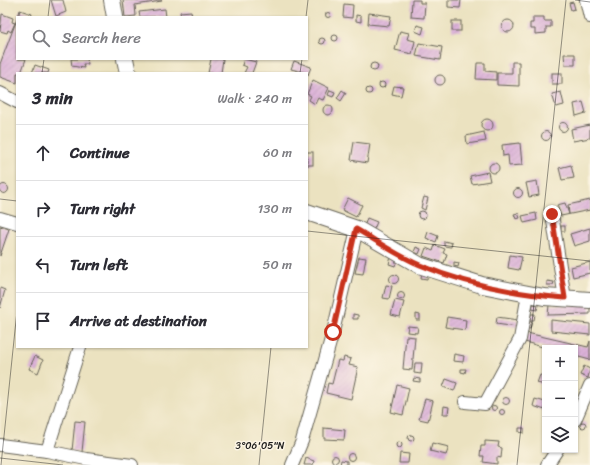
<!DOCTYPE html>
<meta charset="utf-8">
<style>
body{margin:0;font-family:Sriracha,sans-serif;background:#f7f7f7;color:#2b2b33}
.controls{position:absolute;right:12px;bottom:12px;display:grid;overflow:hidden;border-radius:0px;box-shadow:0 1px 3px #0004}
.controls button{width:36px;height:36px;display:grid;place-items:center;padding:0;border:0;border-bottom:1px solid #e1e1e2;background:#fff;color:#2b2b33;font:20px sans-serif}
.stop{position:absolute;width:12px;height:12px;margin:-9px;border:3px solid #c8321e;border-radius:50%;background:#fff}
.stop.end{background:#c8321e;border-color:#fff;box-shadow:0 1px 4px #0008}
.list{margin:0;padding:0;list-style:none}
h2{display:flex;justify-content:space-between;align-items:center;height:52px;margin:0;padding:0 16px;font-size:17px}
h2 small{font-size:13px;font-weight:400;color:#7c7c81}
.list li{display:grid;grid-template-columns:26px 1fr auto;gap:12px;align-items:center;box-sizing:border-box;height:56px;padding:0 16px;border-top:1px solid #e1e1e2}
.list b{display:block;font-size:15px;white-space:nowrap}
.list em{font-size:13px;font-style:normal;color:#7c7c81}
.icon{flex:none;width:22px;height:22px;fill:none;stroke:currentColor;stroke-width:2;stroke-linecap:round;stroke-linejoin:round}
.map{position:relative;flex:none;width:590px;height:465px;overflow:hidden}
.search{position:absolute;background:#fff;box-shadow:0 1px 3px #0004;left:16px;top:16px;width:292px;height:44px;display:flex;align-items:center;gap:10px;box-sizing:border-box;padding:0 14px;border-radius:0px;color:#7c7c81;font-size:15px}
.panel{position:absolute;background:#fff;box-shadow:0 1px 3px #0004;left:16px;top:72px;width:292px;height:276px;border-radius:0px}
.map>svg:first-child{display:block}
.building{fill:url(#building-hatch)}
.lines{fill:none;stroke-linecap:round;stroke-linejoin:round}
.street-casing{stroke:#646155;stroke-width:14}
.secondary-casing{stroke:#646155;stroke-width:18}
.street{stroke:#fff;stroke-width:12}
.secondary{stroke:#fff;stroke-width:16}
.route{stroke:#c8321e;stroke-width:5}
.ticks{fill:none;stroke:#1c1c1c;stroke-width:1;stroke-opacity:0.45}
.ticks-label{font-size:10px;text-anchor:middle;fill:#1c1c1c;stroke:#fcf5e5;stroke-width:3;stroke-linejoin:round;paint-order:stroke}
</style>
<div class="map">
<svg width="590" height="465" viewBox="0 0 590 465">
<defs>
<pattern id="building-hatch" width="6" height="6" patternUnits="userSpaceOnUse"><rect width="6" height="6" fill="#dbb1d8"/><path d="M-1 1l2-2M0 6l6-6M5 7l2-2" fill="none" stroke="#bb98b9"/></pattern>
</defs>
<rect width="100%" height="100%" fill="#fcf5e5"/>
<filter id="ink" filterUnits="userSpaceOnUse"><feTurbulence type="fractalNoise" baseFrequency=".025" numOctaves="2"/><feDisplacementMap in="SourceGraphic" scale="8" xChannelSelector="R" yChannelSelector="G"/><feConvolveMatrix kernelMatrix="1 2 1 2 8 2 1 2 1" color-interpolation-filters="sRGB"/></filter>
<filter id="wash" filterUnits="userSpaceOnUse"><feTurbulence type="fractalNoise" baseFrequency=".012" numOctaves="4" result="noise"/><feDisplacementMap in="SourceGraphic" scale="16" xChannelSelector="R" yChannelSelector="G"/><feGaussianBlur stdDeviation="0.9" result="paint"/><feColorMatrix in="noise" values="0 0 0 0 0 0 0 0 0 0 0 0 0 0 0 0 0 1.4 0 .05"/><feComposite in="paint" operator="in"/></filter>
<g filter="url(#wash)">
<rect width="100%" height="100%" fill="#ebe2c0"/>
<g id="blocks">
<g class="building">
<path d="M51 0H63L66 12 56 16Z"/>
<path d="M123 0H161L162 1 135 5 136 16 125 17Z"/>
<path d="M412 0H420V3H425L424 18 411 17Z"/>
<path d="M448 0H461L460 8 448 7Z"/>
<path d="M573 2 575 9 571 10 569 3Z"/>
<path d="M344 4 353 5 352 18 343 17Z"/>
<path d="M165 9 166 17H140L139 12Z"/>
<path d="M20 10 32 14 31 17H18Z"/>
<path d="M191 11 192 17H181L180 12Z"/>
<circle cx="328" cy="15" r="2.5"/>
<path d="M369 13 391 16 389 26 368 24Z"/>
<path d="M2 14 13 18 12 22 15 23 11 32 8 30 7 33 0 31Z"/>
<path d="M356 15 361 16V22L356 21Z"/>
<path d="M533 17H544V21H551V27H546V33L535 34V29H530V23H533Z"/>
<path d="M17 19V59H26L21 73H17V83L0 77V64Z"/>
<circle cx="508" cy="26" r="6"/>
<rect x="452" y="21" width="9" height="10"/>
<path d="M417 25 424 27 422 34 415 31Z"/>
<path d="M400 31 409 33 407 39 415 41 412 54 395 50Z"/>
<circle cx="335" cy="38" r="3"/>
<circle cx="322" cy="41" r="3"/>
<path d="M419 43 442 47 440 60 416 56Z"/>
<path d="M564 54H575V65H565Z"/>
<path d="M71 59H87L88 64H83L84 68 72 66Z"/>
<path d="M211 59H223L221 73H208Z"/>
<path d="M244 59 256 62 252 73H244L247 67 242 65Z"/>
<path d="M294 61 311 67 308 75 307 73 291 69Z"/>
<path d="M512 62H519V86L497 85V73H512Z"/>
<path d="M477 63H485V71L496 72V80L476 79Z"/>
<circle cx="374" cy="67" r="4"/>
<path d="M35 65 49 70 48 73H32Z"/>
<rect x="552" y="73" width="10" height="11"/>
<circle cx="440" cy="80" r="5"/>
<path d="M313 80 329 88 323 100 318 98 315 104 309 100 311 96 307 94Z"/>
<circle cx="382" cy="85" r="3"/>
<path d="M394 86 403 87 401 96 392 94Z"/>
<circle cx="369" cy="91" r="3"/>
<path d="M330 90 335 92 333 97 328 95Z"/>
<path d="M342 90 346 93 341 101 337 98Z"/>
<path d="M561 92 564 105 556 107 552 94Z"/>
<path d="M583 102 586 113 576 116 574 104Z"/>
<circle cx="328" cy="110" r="5"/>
<circle cx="487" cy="125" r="6"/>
<circle cx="563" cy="127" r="4.5"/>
<path d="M590 125V138L573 141 571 129Z"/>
<circle cx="546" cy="136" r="4.5"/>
<path d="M484 132 486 141 467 144 466 136Z"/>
<path d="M354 142 370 144 367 163 351 160Z"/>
<path d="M520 143 522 165 509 166 508 155 503 156 502 145Z"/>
<rect x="307" y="152" width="6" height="13"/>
<circle cx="494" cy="168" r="5"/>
<path d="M571 165 574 178 562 180 559 168Z"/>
<path d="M488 172 490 181 472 184 470 176Z"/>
<path d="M537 181 539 195 529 197 526 183Z"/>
<circle cx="4" cy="189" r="4.5"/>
<circle cx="518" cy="193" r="4.5"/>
<path d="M424 197 428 198 425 210 421 208Z"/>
<path d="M348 198 362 205 356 217 342 210Z"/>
<path d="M590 200V210L561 216 557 205 565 203 569 214 568 205Z"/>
<circle cx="422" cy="215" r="4"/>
<path d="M518 213 520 218 516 219 514 214Z"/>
<path d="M536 213 537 220 524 223 522 216Z"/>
<path d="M367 218 377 222 373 231 364 227Z"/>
<path d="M0 226 9 229 0 256Z"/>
<rect x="561" y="226" width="4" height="5"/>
<path d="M590 228V241L574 246 570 234Z"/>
<path d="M428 232 438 236 436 242 426 238Z"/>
<path d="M444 241 452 243 451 247 444 246Z"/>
<path d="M435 245 445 249 443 253 447 254 444 263 423 256 426 248 433 251Z"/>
<path d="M416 247 421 249 419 254 414 252Z"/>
<path d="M510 255 522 257 519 270 508 268Z"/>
<path d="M359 257 366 258 363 274 355 273Z"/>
<path d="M391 257 397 259 395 266 389 264Z"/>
<path d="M454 262 459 263 458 267 454 266Z"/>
<path d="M590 262V273L573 277 571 267Z"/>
<path d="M422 272 428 274 427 279 421 278Z"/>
<circle cx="394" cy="279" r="4.5"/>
<path d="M547 281 554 282 553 285H547Z"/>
<path d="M386 285 392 286 389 299 383 298Z"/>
<path d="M0 288 5 290 0 308Z"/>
<circle cx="401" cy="296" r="3.5"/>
<path d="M395 300 404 302 400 317 391 315Z"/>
<path d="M533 304 538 305 537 310 532 309Z"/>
<path d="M590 304V314L548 315 549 305Z"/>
<path d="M353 314 358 315V319H353Z"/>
<path d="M416 314 420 315V320H416Z"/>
<path d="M531 314H535L534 320H530Z"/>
<path d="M447 317 466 320 465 330 445 327Z"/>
<path d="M497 317 518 320 517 327 496 324Z"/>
<path d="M551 320 590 324V335L551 331Z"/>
<path d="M527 321 532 322 530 329 525 328Z"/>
<path d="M408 326 418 327 417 333 407 332Z"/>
<path d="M527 333 588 347 590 341V360L575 356V348H546L525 342Z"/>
<path d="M406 336 415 337 412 370 403 369Z"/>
<path d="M454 354 464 356 463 362 453 361Z"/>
<path d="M35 356 43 360 38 373 29 369Z"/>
<path d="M344 357 351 359 349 365 358 367 351 399 326 393 328 383 332 384 338 360 343 361Z"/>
<path d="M415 363H422L421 374 414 373Z"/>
<path d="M584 366 590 369 588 378 580 375Z"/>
<path d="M461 369H466L465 373 461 372Z"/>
<path d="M540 375 545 376V385L537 383Z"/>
<path d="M414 378 420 379V382L413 381Z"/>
<path d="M446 379 457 383 454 391 443 387Z"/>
<path d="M397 385 409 388 403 415 391 412Z"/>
<circle cx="506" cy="401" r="3.5"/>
<path d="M425 399 433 401 428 421 419 419Z"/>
<path d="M535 399 545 402V410L533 406Z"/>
<circle cx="494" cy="408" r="2.5"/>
<path d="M444 406 449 407 448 414H443Z"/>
<circle cx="502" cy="412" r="2.5"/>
<path d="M75 421 85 422 82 452 72 451Z"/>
<circle cx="583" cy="425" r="3"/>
<path d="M324 428 345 430 344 440 324 439Z"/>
<path d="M519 428H524V433L519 432Z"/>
<circle cx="411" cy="438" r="3"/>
<path d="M485 441 499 442 498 447 502 448 501 458 497 457V464L483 462 484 456H480L481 446H485Z"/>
<circle cx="399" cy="445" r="3"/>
<path d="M432 443 449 447 446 455 430 451Z"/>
<path d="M400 453 409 454 408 463H399Z"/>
<circle cx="351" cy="457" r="3.5"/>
<circle cx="335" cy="459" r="3.5"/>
<path d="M306 458 314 461 313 465H304Z"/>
<path d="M341 460 347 461V465H340Z"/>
</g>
</g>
</g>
<g filter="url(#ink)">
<use href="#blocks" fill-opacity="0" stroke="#646155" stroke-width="1"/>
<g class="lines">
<g class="street-casing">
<g id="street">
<path d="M586 0 590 17"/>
<path d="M0 93 17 102"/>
<path d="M552 214 565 299"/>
<path d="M0 218 17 223"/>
<path d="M80 347 47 451 86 459 132 465"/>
<path d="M465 402 485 404 520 339 528 294"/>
<path d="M575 420 590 385"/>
<path d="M0 445 47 451"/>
<path d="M292 465 302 441 333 332 357 229"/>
<path d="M547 465 557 450"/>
</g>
</g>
<g class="secondary-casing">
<g id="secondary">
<path d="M112 0 115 17"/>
<path d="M125 59 128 73"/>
<path d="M307 212 357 229 419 265 482 285 544 297 590 300"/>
</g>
</g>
<use href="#street" class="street"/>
<use href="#secondary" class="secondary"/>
</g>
</g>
<g class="lines" filter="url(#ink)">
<path class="route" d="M333 332 356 229C377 241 398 256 420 265 465 284 517 294 565 298L552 214"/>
</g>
<path class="ticks" d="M575 0 590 2M48 17 50 0M306 17 308 0M42 73 44 59M300 73 302 59M0 199 17 201M307 231 590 261M0 458 63 465M1 465 17 311M259 465 271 347M517 465 566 0"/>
<g class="ticks-label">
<text x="260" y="449">3°06'05"N</text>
</g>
</svg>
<div class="controls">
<button>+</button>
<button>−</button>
<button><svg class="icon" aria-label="layers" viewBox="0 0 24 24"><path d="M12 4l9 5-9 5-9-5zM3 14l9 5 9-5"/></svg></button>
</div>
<div class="stop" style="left:333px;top:332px"></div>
<div class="stop end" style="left:552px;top:214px"></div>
<div class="search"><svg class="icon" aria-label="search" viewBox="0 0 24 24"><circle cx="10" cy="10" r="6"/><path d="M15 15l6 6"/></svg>Search here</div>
<section class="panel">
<h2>3 min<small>Walk · 240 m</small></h2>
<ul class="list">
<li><svg class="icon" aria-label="ahead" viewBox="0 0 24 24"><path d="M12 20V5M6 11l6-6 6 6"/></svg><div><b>Continue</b></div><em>60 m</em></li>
<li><svg class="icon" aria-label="right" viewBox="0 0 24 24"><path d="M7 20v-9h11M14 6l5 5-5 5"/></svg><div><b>Turn right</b></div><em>130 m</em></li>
<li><svg class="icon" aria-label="left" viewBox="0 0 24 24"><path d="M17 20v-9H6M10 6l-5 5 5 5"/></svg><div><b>Turn left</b></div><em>50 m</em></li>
<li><svg class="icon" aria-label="arrive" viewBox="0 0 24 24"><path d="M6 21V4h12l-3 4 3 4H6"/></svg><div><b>Arrive at destination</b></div></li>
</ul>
</section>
</div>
